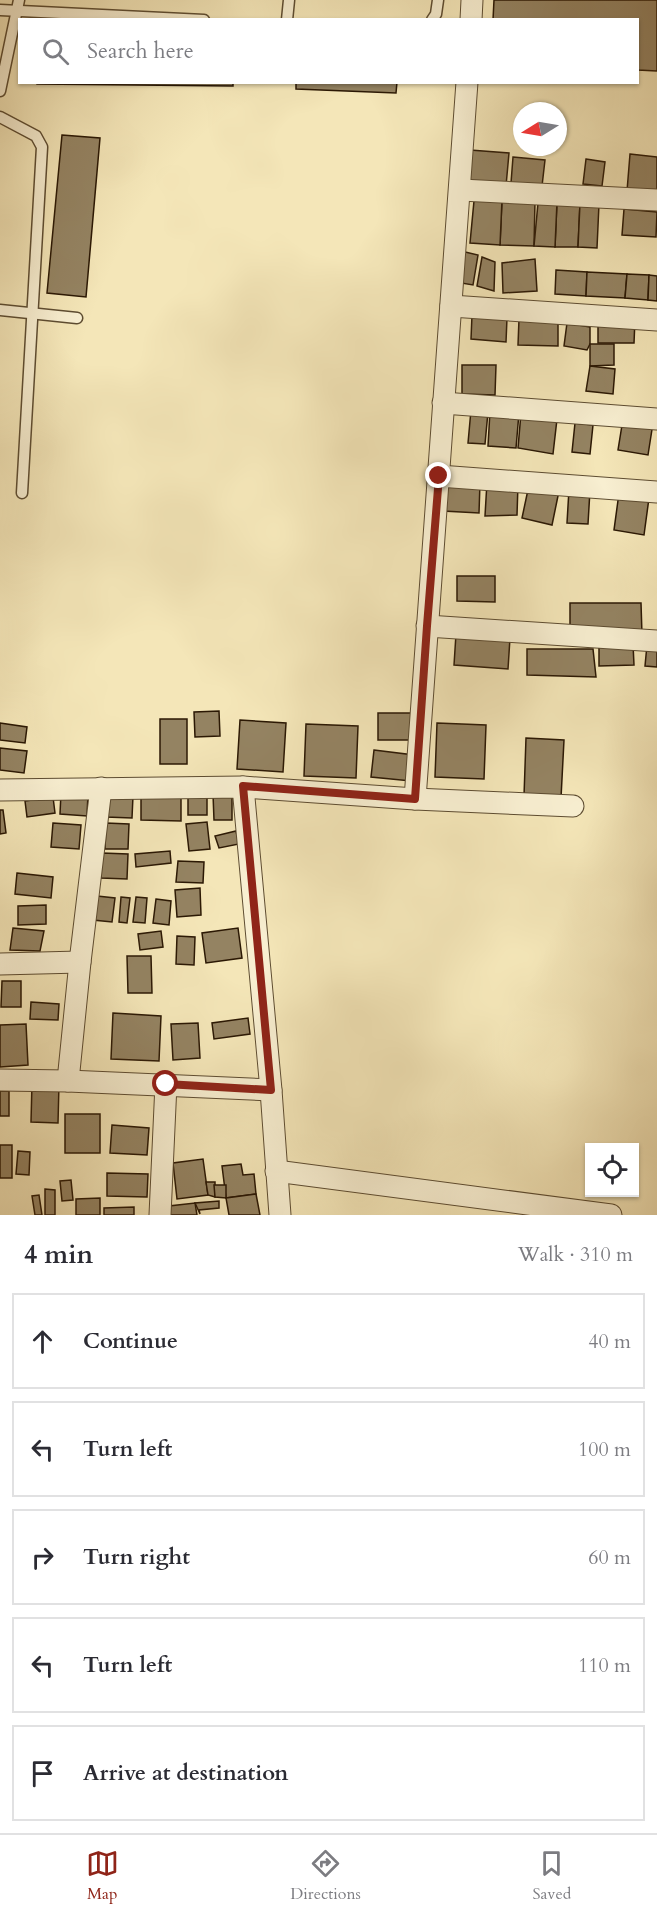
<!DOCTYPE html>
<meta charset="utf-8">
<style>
body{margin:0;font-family:Cardo,serif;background:#f2f2f3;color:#2b2b33}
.controls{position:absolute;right:18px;bottom:18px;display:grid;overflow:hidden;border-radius:0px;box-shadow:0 2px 4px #0004}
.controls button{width:54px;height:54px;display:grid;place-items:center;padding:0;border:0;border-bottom:2px solid #e1e1e2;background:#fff;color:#2b2b33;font:30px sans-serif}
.compass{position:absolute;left:513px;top:102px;width:54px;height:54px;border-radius:50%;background:#fff;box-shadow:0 2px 4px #0004;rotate:259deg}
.stop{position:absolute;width:18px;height:18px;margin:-14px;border:4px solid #8f2418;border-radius:50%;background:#fff}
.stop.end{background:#8f2418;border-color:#fff;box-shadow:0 2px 6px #0008}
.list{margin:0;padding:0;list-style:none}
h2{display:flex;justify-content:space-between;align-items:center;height:78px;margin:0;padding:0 24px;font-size:26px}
h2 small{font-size:20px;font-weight:400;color:#7c7c81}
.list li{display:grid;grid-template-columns:39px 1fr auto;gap:18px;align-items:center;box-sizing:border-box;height:96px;margin:0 12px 12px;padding:0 12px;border:2px solid #e1e1e2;border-radius:0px}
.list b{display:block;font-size:22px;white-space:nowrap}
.list em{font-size:20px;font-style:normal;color:#7c7c81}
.icon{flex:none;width:33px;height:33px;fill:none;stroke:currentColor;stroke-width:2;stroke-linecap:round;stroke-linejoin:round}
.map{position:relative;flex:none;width:657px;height:1215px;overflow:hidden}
.search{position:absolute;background:#fff;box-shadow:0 2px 4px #0004;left:18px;right:18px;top:18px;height:66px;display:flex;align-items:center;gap:15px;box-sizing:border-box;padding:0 21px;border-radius:0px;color:#7c7c81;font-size:22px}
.sheet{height:618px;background:#fff}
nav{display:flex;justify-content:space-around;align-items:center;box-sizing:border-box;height:84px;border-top:2px solid #e1e1e2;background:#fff;font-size:16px;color:#7c7c81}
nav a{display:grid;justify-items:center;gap:3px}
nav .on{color:#8f2418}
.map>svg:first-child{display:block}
.building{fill:#948362;stroke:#2b1804;stroke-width:1.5}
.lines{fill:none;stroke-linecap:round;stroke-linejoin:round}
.lane-casing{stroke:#5d4c31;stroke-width:13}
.street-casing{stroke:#5d4c31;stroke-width:23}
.lane{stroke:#f8efd1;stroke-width:10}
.street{stroke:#f8efd1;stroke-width:21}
.route{stroke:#8f2418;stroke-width:8}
</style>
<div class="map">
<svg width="657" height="1215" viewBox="0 0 657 1215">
<rect width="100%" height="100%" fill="#f4e6b8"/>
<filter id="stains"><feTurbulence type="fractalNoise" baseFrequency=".00333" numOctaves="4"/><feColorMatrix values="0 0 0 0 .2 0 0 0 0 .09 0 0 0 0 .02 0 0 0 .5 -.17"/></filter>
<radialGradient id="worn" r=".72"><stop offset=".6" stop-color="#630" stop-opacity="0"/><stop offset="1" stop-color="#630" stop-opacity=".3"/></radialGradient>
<g class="building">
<path d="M494 0H657V71L638 70V20H493Z"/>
<path d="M37 82H233V86L37 84Z"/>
<path d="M296 82H397L396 93 296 89Z"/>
<path d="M62 135 100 138 86 297 47 293Z"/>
<path d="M470 150 509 153 506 186 468 183Z"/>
<path d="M630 154 657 157V194L627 191Z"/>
<path d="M513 157 545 160 542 186 511 183Z"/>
<path d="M586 159 605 162 602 186 583 184Z"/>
<path d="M502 200 535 201 534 246 500 245Z"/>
<path d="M502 200 500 245 470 243 474 201Z"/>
<path d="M557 202 580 203 578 247H555Z"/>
<path d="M557 202 555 247 534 246 538 203Z"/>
<path d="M580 203 599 204 597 248 578 247Z"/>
<path d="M624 209 657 212 656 237 622 235Z"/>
<path d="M461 251 478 255 473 285 455 282Z"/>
<path d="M482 257 495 262 494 291 477 286Z"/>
<path d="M535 259 537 291 503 293 502 263Z"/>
<path d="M556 270 587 272 586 296 555 294Z"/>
<path d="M587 272 627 274 625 298 586 296Z"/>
<path d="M627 274 649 275 648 300 625 298Z"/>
<path d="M649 275 657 276V301L648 300Z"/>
<path d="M472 315 507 318 506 342 471 339Z"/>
<path d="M519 319 558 320V346L518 345Z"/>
<path d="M598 319H635L634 343H598Z"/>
<path d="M567 323 590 327V344L587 350 564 346Z"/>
<path d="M590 344H614V365L590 366Z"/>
<path d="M462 365H496L495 395 462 394Z"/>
<path d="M590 366 615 369 613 394 586 391Z"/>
<path d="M471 410 488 412 485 444 468 443Z"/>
<path d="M490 411 519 413 516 448 488 446Z"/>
<path d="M521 413 557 419 553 454 518 448Z"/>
<path d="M623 419 653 423 648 455 618 450Z"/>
<path d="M575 423 593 425 590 454 572 452Z"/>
<path d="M445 481 480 483 479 513 443 511Z"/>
<path d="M487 482 518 484 517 515 485 516Z"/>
<path d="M529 485 559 491 552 525 522 518Z"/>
<path d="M569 489 590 490 588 524 567 523Z"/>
<path d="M619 493 649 498 644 535 614 530Z"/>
<path d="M457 576H495V602L457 601Z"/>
<path d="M570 603H641L642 635 570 629Z"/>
<path d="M456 634 510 638 508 669 454 665Z"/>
<path d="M633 644 634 665 599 666V645Z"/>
<path d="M647 645H657V667L645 666Z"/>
<path d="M527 649H593L596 677 527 675Z"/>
<path d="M219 711 220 736 195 737 194 712Z"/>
<rect x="378" y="713" width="33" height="27"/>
<rect x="160" y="719" width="27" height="45"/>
<path d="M240 720 286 723 283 772 237 769Z"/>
<path d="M0 723 27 727 25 743 0 740Z"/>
<path d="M437 723 486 725 484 779 435 777Z"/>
<path d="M306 724 358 726 356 778 304 776Z"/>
<path d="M526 738 564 740 561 798 524 796Z"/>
<path d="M0 748 27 751 24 773 0 770Z"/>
<path d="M374 750 414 755 411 781 371 777Z"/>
<path d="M61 793 88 794 87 816 60 814Z"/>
<path d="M207 793V815H188V794Z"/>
<path d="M232 793V820H214L213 794Z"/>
<path d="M141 794 181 795V821L141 820Z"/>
<path d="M107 795 133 796 132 818 106 817Z"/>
<path d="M53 797 55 813 27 817 25 801Z"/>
<path d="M0 810H3L6 833 0 834Z"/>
<path d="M207 822 210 849 189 851 186 824Z"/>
<path d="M53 823 81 825 79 849 51 847Z"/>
<path d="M106 823 129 824 128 849H105Z"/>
<path d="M236 831 239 844 219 848 215 836Z"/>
<path d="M170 851 171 863 136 867 135 854Z"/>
<path d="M102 853 128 854 127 879 101 878Z"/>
<path d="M178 861 204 862 203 883 176 882Z"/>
<path d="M17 873 53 877 51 898 15 894Z"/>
<path d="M200 888 201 915 177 917 175 890Z"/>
<path d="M97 896 115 898 112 922 93 920Z"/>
<path d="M121 897 130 898 127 923 119 922Z"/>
<path d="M136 897 147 898 145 923 133 922Z"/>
<path d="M156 899 171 901 169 925 153 923Z"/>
<path d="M46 905V924L18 925V906Z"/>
<path d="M13 928 44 931 40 951 10 950Z"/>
<path d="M238 928 242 958 206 963 202 933Z"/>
<path d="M161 931 163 947 140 950 138 934Z"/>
<path d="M177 936 195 937 194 965 176 964Z"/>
<path d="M127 956H151L152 993H128Z"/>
<path d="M2 981H21V1007H1Z"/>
<path d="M31 1002 59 1004 58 1020 30 1019Z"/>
<path d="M113 1013 161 1016 159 1061 111 1059Z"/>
<path d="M248 1018 250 1034 214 1039 212 1023Z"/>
<path d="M198 1023 200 1058 173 1060 171 1024Z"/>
<path d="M26 1024 28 1065 0 1067V1025Z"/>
<path d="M32 1083 59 1084 58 1123 31 1122Z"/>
<rect x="0" y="1091" width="9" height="25"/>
<rect x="65" y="1114" width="35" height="39"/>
<path d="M112 1125 149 1128 147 1155 110 1153Z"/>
<rect x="0" y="1145" width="12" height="33"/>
<path d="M18 1151 30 1152 29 1175 16 1174Z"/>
<path d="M203 1159 208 1195 177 1199 173 1163Z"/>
<path d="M241 1164 243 1175 254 1174 256 1194 226 1198 222 1166Z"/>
<path d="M107 1173 148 1174 147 1197 107 1196Z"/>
<path d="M71 1180 73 1200 62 1201 60 1181Z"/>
<path d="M206 1182H215V1197L208 1195Z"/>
<path d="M214 1185H226V1198L215 1197Z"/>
<path d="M45 1189 55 1190V1215H45Z"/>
<path d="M256 1194 260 1215H229L226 1198Z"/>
<path d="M39 1195 42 1215H35L32 1196Z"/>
<path d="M100 1198V1215H76V1199Z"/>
<path d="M219 1201V1208L199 1210 200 1214 195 1203Z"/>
<path d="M195 1203 197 1215H170L169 1206Z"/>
<path d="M134 1207V1215H104V1208Z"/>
</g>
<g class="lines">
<g class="lane-casing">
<g id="lane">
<path d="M0 10 204 20"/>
<path d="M287 20 289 0"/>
<path d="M432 20 436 14 438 0"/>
<path d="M0 91 19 0"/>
<path d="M0 117 36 136 42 147 22 493"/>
<path d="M0 310 77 318"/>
</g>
</g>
<g class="street-casing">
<g id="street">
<path d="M471 20 472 0"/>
<path d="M461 190 657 200"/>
<path d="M451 306 657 320"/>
<path d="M443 403 657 419"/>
<path d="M439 476 657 492"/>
<path d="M427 626 657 641"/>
<path d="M243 787 271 1090 280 1215"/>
<path d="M0 790 243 787 415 799 573 806"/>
<path d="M415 799 467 82"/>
<path d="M0 964 80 962"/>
<path d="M0 1080 68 1081 271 1090"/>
<path d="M68 1081 80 962 101 788"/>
<path d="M276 1171 611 1215"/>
<path d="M160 1215 166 1084"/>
</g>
</g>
<use href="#lane" class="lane"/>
<use href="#street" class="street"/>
</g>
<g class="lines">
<path class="route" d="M166 1084 271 1090 243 786 415 799 427 626 439 476"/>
</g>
<rect width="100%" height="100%" filter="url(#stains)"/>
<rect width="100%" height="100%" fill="url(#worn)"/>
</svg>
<div class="controls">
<button><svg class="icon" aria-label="locate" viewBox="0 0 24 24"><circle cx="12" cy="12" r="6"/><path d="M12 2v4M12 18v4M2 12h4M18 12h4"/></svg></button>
</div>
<svg class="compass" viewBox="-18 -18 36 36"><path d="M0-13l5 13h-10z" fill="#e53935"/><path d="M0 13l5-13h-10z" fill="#7c7c81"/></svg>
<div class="stop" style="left:166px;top:1084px"></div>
<div class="stop end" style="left:439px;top:476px"></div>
<div class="search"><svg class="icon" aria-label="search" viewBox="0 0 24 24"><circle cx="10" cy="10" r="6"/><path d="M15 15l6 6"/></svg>Search here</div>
</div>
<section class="sheet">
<h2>4 min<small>Walk · 310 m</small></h2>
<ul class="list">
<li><svg class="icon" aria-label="ahead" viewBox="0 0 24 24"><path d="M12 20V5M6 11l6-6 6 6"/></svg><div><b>Continue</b></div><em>40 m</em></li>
<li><svg class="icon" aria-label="left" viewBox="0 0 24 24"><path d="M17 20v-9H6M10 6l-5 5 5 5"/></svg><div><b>Turn left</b></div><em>100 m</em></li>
<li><svg class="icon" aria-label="right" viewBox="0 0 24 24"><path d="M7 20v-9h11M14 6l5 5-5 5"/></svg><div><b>Turn right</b></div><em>60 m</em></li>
<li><svg class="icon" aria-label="left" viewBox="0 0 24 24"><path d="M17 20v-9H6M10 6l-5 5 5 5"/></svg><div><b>Turn left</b></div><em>110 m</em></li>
<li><svg class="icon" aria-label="arrive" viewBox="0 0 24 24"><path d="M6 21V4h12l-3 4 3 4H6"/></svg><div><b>Arrive at destination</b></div></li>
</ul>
</section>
<nav>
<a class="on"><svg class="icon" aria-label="map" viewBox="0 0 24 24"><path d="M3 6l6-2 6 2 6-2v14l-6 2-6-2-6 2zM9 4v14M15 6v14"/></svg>Map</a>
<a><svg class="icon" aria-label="directions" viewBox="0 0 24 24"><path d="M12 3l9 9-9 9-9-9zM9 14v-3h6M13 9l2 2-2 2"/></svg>Directions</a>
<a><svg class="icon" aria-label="saved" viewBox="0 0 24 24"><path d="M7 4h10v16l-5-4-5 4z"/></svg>Saved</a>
</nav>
